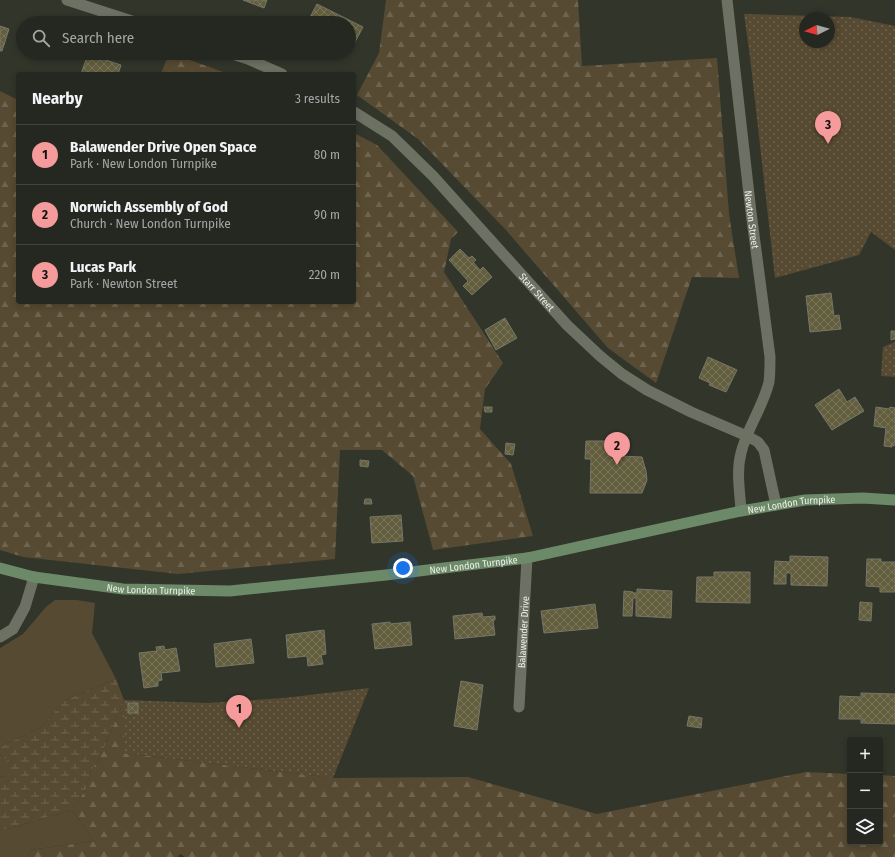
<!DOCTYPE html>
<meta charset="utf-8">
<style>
body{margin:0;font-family:"Fira Sans Condensed",sans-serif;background:#2d3029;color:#f1f3f6}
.controls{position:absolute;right:12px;bottom:12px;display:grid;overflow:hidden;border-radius:4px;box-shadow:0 2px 6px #0003}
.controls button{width:36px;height:36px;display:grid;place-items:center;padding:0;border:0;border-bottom:1px solid #42443e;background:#252820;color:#f1f3f6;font:20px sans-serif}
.compass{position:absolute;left:799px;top:12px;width:36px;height:36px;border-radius:50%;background:#252820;box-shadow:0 2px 6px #0003;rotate:265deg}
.you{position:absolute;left:403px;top:568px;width:14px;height:14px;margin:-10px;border:3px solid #fff;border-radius:50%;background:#1a73e8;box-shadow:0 0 0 6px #1a73e833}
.badge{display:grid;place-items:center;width:26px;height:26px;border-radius:50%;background:#f59b9c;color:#111;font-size:13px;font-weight:700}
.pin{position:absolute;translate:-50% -33px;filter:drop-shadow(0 1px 2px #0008)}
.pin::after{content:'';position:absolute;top:21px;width:14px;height:12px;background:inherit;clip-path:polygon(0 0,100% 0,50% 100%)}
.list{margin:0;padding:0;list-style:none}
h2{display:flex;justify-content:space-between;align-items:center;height:52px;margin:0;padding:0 16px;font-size:17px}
h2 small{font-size:13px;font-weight:400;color:#a3a6a5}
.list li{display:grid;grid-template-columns:26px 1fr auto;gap:12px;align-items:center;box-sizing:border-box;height:60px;padding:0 16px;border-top:1px solid #42443e}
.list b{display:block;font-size:15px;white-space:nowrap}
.list p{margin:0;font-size:13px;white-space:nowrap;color:#a3a6a5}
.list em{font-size:13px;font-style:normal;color:#a3a6a5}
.icon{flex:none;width:22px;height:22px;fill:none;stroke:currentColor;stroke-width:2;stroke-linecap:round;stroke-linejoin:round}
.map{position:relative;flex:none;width:895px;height:857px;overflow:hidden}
.search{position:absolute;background:#252820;box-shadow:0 2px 6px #0003;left:16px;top:16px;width:340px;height:44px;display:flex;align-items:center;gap:10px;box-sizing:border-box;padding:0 14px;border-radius:22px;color:#a3a6a5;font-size:15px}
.panel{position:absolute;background:#252820;box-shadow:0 2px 6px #0003;left:16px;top:72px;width:340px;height:232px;border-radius:4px}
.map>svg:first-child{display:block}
.grass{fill:#574a32}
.forest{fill:url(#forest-firs)}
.wetland{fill:url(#wetland-marsh)}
.park{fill:url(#park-dots);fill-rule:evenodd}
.building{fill:url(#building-cross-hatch);stroke:#777668}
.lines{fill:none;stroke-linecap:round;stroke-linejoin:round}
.minor{stroke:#6c7164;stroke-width:11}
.secondary{stroke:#6c8a68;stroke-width:11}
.labels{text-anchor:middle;stroke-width:3;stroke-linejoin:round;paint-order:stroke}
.street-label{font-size:10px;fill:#ecefe8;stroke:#31352a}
</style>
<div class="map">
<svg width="895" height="857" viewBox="0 0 895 857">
<defs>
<pattern id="forest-firs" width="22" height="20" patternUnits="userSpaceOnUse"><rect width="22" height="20" fill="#574a32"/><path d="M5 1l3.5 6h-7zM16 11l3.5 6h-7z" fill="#6f6450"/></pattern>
<pattern id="wetland-marsh" width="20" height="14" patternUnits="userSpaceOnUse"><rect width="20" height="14" fill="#574a32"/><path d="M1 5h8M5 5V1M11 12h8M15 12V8" fill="none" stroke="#6f6450"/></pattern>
<pattern id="park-dots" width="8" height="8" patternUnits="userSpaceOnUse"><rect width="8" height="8" fill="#574a32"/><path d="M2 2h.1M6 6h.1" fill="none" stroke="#6f6450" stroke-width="1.8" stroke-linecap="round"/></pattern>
<pattern id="building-cross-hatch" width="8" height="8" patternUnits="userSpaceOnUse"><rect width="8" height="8" fill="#625e3e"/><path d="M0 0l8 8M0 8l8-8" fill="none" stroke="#79755a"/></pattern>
</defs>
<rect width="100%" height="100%" fill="#31352a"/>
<g class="grass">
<path d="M55 600H77L95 603 92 633 116 679 65 700 41 727 0 747V648L23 634 46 607Z"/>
<path d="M0 754 10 764V775L0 777Z"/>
<path d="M72 810 94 841 31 850 27 857H0V831Z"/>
</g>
<g class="forest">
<path d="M386 0H578L582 66 717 58 729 214 739 278 692 277 656 383 608 348 505 229 418 139 357 95 379 53Z"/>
<path d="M169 53H170L229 74H161Z"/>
<path d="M0 91 18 100V302H354V133L377 145 458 232 451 239 444 272 503 363 485 389 480 429 511 464 533 536 433 550 413 476 382 450H340L335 559 178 574 23 557 0 550Z"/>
<path d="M124 700V753L333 778 468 777 597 814 806 772 850 774V842H880V775L895 776V857H185L180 854 178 857H27L31 850 94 841 72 810 86 789 90 773 101 755Z"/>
</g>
<path class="wetland" d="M116 679 124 700 101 755 90 773 86 789 72 810 0 831V777L10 775V764L0 754V747L41 727 65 700Z"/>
<g class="park">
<path d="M744 14 850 17 895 26V250L871 232 859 255 775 278 750 57ZM805 18H829V42H805Z"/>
<path d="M895 342V377L881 376 883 347Z"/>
<path d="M369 688 333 778 124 753V700L208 703 284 698Z"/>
</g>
<g class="building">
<path d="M243 0H267L264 8Z"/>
<path d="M317 4 363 27 352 48 349 46V23H307Z"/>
<path d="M0 26 9 29 2 51H0Z"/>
<path d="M88 54 121 65 118 74H81Z"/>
<path d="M460 249 469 258 472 256 476 260 473 262 480 270 483 267 492 277 472 295 463 286 468 281 449 260Z"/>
<path d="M831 293 834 316 839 315 841 329 810 332 806 296Z"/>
<path d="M505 318 517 338 496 350 485 330Z"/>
<path d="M891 331H895V339L891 340Z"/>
<path d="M708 357 737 370 726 392 709 385 710 383 699 378Z"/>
<path d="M839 389 847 402 855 397 864 411 832 430 815 405Z"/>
<path d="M484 407H492V412H485Z"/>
<path d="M876 407 889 409 890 407 895 408V444L894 446 892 445V447L884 446 886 428 874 426Z"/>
<path d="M586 441H615V451H619V456L642 457 646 471 647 480 642 493H590L591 459H585Z"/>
<path d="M506 443 515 444 513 455 505 454Z"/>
<path d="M360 460 369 461 368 467 360 466Z"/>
<path d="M365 499H371L372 504H364Z"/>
<path d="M401 515 403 541 372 543 370 517Z"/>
<path d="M790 556 828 557 827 586 791 585V573H786V584H774L775 561 790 562Z"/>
<path d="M867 559H881V562H895V592H880V587L866 586Z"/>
<path d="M714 572H750V603L696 602 697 577H714Z"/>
<path d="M637 589 672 591 671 618 636 616V598H633L632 616H623L624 591 633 592V593H637Z"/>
<path d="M860 602 872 603 871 621 859 620Z"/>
<path d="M595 604 598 628 544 633 541 611Z"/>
<path d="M482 613 483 617 495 616V620H493L495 635 455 639 453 616Z"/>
<path d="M390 622V624L410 622 412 645 375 649 372 624Z"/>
<path d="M324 630 326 654 321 655 323 664 308 666 307 656 288 658 286 635Z"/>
<path d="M251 639 254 663 216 667 214 644Z"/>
<path d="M164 646 165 650 176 648 180 671 161 673 162 680 158 681V686L144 688 139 653 157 651 156 647Z"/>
<path d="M461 681 483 685 477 730 454 726Z"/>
<path d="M861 693 895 694V724L861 723V719H839L840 696 861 697Z"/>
<rect x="128" y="703" width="10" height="10"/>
<path d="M689 716 702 718 701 728 687 726Z"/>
</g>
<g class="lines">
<g class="minor">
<path d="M67 0 138 23"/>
<path id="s1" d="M727 0 751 212 770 357C770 366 770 374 769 382 763 407 747 428 741 453 736 472 740 492 741 511"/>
<path d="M229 53 248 59 282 74"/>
<path id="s2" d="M354 112 392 136 433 176 567 325 600 356 622 374 647 390 691 412 747 436 758 442 764 450 776 505"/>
<path d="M0 637 13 629 25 607 34 577"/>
<path id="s3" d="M519 707 527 558"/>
</g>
<path class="secondary" id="s4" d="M0 568 34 577 123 589 230 591 386 575 527 558 741 511 805 500 863 498 895 500"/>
</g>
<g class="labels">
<g class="street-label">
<text dy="4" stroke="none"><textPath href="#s1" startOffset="221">Newton Street</textPath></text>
<text dy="4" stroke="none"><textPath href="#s2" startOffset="258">Starr Street</textPath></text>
<text dy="4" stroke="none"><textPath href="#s4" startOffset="801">New London Turnpike</textPath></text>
<text dy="4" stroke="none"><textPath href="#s4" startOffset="477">New London Turnpike</textPath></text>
<text dy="4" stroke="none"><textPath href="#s4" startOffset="153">New London Turnpike</textPath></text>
<text dy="4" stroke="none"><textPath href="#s3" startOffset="75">Balawender Drive</textPath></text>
</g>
</g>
</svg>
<div class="controls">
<button>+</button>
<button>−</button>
<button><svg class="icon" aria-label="layers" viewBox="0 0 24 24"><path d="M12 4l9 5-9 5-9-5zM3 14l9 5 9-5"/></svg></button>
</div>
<svg class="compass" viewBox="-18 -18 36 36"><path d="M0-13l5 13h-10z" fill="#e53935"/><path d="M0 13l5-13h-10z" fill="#a3a6a5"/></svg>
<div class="you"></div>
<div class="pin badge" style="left:239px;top:728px">1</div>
<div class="pin badge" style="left:617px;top:465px">2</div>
<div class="pin badge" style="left:828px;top:144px">3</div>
<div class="search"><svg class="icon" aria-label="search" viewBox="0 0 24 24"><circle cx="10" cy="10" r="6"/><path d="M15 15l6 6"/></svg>Search here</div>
<section class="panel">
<h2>Nearby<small>3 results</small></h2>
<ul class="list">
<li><span class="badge">1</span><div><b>Balawender Drive Open Space</b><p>Park · New London Turnpike</p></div><em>80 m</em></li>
<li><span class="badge">2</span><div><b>Norwich Assembly of God</b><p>Church · New London Turnpike</p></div><em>90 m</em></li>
<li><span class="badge">3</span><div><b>Lucas Park</b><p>Park · Newton Street</p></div><em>220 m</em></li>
</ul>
</section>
</div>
